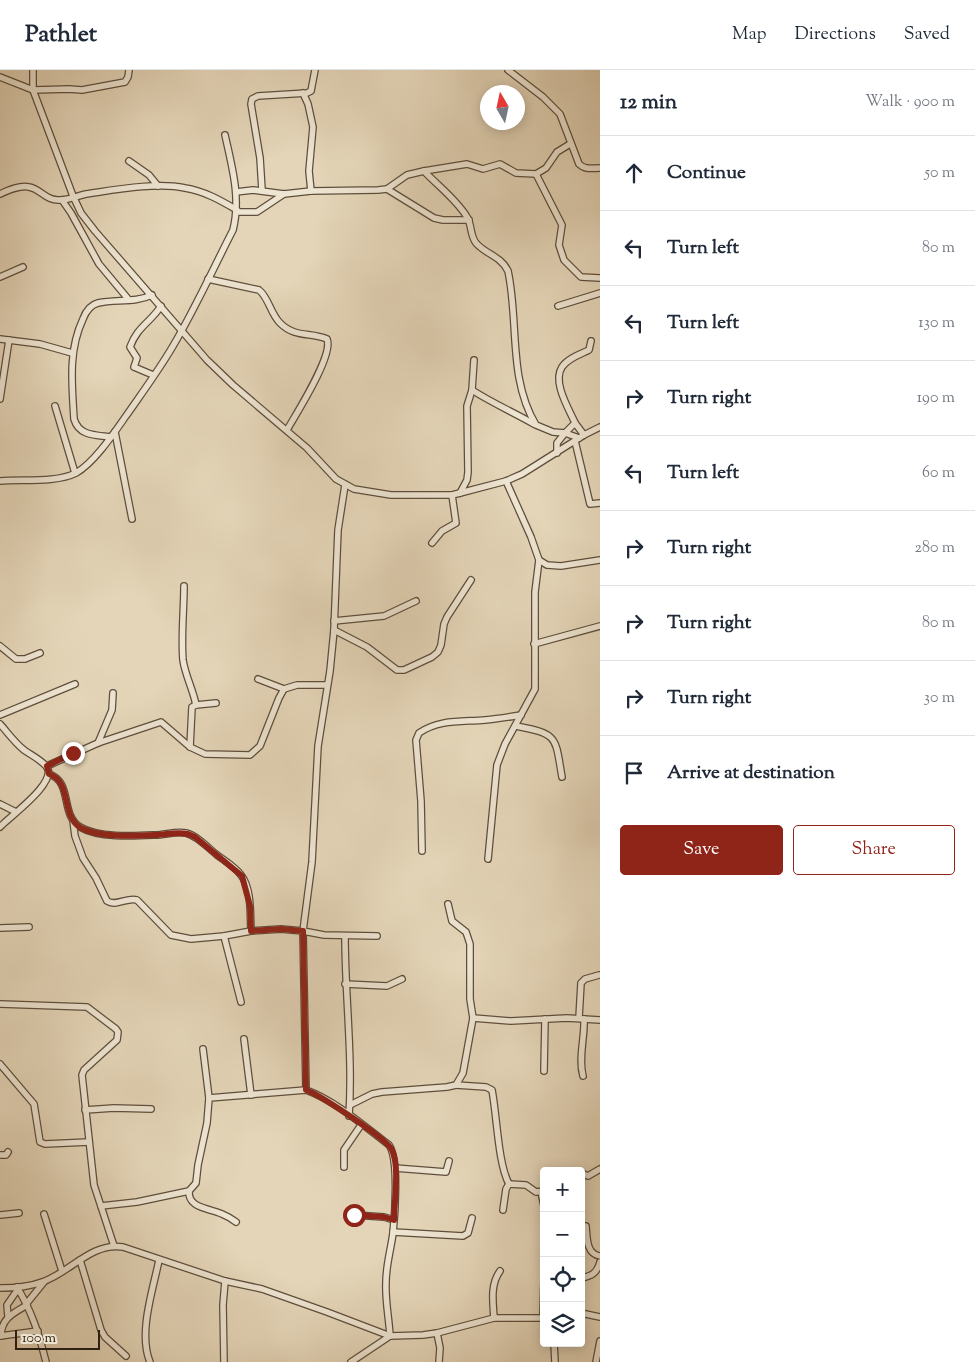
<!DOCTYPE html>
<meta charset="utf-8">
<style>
body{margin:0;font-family:"Sorts Mill Goudy",serif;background:#f2f2f3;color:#1f2937}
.controls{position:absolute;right:15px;bottom:15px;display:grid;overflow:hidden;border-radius:5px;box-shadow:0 2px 12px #0003}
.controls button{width:45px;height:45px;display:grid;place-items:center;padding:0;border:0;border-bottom:1px solid #e0e1e3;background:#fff;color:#1f2937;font:25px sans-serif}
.compass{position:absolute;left:480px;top:15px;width:45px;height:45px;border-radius:50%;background:#fff;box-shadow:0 2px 12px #0003;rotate:351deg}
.scale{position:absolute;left:15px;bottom:12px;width:85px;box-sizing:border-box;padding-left:5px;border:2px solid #312112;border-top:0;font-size:14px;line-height:18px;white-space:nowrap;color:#312112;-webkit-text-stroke:4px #ede4d1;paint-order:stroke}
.stop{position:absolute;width:15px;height:15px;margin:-11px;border:4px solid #8f2418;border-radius:50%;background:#fff}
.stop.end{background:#8f2418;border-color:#fff;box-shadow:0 1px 5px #0008}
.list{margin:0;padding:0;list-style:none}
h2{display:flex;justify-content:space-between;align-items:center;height:65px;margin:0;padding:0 20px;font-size:21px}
h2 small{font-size:16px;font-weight:400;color:#747a83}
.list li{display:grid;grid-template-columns:32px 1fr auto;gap:15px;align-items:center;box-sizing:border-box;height:75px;padding:0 20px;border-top:1px solid #e0e1e3}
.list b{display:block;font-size:19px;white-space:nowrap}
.list em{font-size:16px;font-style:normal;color:#747a83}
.actions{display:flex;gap:10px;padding:15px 20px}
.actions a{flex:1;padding:11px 0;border:1px solid #8f2418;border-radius:5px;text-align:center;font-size:18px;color:#8f2418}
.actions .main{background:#8f2418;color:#fff}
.icon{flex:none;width:28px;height:28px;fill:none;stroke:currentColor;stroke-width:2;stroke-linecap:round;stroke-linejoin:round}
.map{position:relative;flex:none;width:600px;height:1292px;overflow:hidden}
header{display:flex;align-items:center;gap:30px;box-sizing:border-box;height:70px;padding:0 25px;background:#fff;border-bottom:1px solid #e0e1e3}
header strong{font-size:24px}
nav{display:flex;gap:28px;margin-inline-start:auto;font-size:18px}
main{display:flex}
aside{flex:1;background:#fff}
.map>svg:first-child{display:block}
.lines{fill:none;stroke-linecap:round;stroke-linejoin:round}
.minor-casing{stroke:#5e4e3c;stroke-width:8}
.minor{stroke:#ede4d1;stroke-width:5.5}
.route{stroke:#8f2418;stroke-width:6}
</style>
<header>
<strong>Pathlet</strong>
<nav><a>Map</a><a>Directions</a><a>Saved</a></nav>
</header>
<main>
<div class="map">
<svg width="600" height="1292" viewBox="0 0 600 1292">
<rect width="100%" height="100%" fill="#e4d5b8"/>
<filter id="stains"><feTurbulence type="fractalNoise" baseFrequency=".004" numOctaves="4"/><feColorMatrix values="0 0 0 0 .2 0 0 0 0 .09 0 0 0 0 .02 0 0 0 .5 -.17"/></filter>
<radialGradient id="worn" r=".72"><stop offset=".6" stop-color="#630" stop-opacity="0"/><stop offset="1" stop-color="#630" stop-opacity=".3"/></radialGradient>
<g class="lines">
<g class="minor-casing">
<g id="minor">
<path d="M33 0V20L73 126 81 143 95 161 207 290 233 315 307 378 336 409 354 419 391 425H452L460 423 506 411 522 404 584 365 600 357"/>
<path d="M508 0 543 27 560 44 579 94C585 100 592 98 600 98"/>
<path d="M0 7 33 20 69 19 82 20 125 12 128 7 129 0"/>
<path d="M303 23 308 34 313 57 309 101 311 121"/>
<path d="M129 91 149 105 158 116"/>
<path d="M424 101C438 116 456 129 467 147 472 155 470 166 476 173 485 184 501 186 508 201 519 252 508 309 536 355L553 362 565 363 575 353 584 365"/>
<path d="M536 104 562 155 559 175 564 190 581 207 600 208"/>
<path d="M387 119 434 148 443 150H469"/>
<path d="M262 120 260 88 251 34 252 29 258 26 307 23 311 21 315 0"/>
<path d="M236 122 253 120 284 124 311 121 378 120 387 119 407 105 424 101 467 94 483 99 500 94 516 103 536 104 546 98 557 82 570 74"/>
<path d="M0 124C9 120 20 115 29 117 41 119 46 131 60 130 68 130 77 126 86 124 114 120 156 112 185 118 204 121 220 130 237 140"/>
<path d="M62 130 71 143 99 194 129 230"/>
<path d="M237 142H257L284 124"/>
<path d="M0 207 23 197"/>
<path d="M208 209 259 220C269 228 270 243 280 253 295 268 310 262 327 269 334 285 296 344 287 360"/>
<path d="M558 236 600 223"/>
<path d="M0 269 40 274 72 283"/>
<path d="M474 290 472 320C492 333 513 342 534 354"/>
<path d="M153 305 134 297 137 288 130 277C137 257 151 252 161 236"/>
<path d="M0 329 9 270"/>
<path d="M55 336 75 403"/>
<path d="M575 353C569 339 552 312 562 297 568 288 581 284 589 280L591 271"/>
<path d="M115 362 132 449"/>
<path d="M111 367C95 365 79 366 74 349 72 314 68 281 83 249 86 241 90 235 98 233 116 229 135 233 152 225"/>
<path d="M575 371 590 434 600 433"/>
<path d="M557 383V373L565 363 579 368"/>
<path d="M0 411C22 409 56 413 76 403 94 393 114 363 126 346 142 323 159 300 173 276 195 239 213 199 233 160 241 128 232 97 225 65"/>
<path d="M506 411 531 467 539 490 547 495 561 496 600 490"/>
<path d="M460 423 467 410 468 402 467 336 472 320"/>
<path d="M432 473 442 461 456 453 452 425"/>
<path d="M184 516C184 539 181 567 183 590 185 605 193 619 196 635"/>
<path d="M334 551 384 546 416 531"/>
<path d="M334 560 367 577 397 600H404L432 587 438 582 441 575 444 554 447 547 471 510"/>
<path d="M534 574 600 556"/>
<path d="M0 576 16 589H25L40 583"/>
<path d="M258 609 284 619"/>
<path d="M0 645 75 614"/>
<path d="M0 654C8 663 15 673 24 680 31 685 41 690 46 696 60 711 9 747 0 757"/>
<path d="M516 656C559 664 555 667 562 707"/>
<path d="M98 673 112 640 113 623"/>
<path d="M190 677 192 637 196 635 216 633"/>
<path d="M47 696 98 673 161 652 190 677 205 684 250 685 260 676 279 628 284 619 297 615H327"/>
<path d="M49 704C73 712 60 745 80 757 98 768 134 766 155 765 165 765 176 761 186 763 198 766 208 778 217 785 225 791 235 797 241 805 252 819 250 844 251 861"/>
<path d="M0 734 16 742"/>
<path d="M73 751 75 766 83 788 96 808 107 831C116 837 127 827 137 830L171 865 191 869 224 866 251 861 281 859 303 861 324 865 377 866"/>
<path d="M422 781 421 731 416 670 419 663C439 649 462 652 485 650 497 649 509 647 521 645"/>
<path d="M488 789 497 695 505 674 535 619V522L539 490"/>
<path d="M0 858 29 857"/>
<path d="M224 866 241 932"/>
<path d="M345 866C345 926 353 986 349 1046"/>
<path d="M345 914 387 916 402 909"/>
<path d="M0 934 87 937 116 959 118 962 117 970 84 1000 82 1005 94 1115 114 1176"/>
<path d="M473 948 511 951 567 948 600 950"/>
<path d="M579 948 581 913 585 909 599 905"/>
<path d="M244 969 251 1025"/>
<path d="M0 994 34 1034 40 1072 45 1074 89 1072"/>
<path d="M544 1001 545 949"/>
<path d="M583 1006C578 988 585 967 584 949"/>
<path d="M456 1015 486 1017 492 1020C497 1046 498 1094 509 1114"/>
<path d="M306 1020 303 861 312 792 318 676 330 601 334 560 338 460 345 415"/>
<path d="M209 1028 306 1020C336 1031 364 1056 389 1075 399 1089 395 1144 393 1163 391 1179 386 1195 386 1212 385 1230 389 1248 390 1266L351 1292"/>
<path d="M350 1035 372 1024 382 1022 447 1017 456 1015 463 1003 473 948 470 929V874L466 862 452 851 448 834"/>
<path d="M85 1040 114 1038 151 1039"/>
<path d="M0 1085H6L8 1082"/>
<path d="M344 1097V1080L361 1055"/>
<path d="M395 1098 446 1102 449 1091"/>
<path d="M574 1101H578"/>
<path d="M581 1103 588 1106 600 1099"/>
<path d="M509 1114 526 1115 536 1122 544 1121"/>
<path d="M189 1121C188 1139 210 1138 222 1144 227 1146 232 1149 236 1152"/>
<path d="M541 1122 544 1136"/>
<path d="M101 1136 137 1132 189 1121 196 1113 198 1095 207 1053 209 1028 203 979"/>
<path d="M503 1140 506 1119 509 1114"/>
<path d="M44 1144 62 1201"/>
<path d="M0 1145 19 1143"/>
<path d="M354 1145 384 1147 394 1150"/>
<path d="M586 1156C587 1167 586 1184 600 1186"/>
<path d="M393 1162 463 1166 468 1163 472 1148"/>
<path d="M80 1190 101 1260 105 1267 126 1286"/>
<path d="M581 1208C592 1206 597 1203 600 1192"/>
<path d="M17 1217C32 1242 39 1264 46 1292"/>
<path d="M0 1218C14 1218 29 1217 42 1212 70 1203 91 1172 123 1177L225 1211 262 1219 327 1242 390 1266 423 1265 437 1263 494 1248H544"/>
<path d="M27 1233 44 1212"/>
<path d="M581 1243 600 1247"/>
<path d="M8 1247 7 1235 18 1219"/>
<path d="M494 1248C493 1232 490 1215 500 1201"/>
<path d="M543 1248 544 1211"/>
<path d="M437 1263 440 1278 439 1292"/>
<path d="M0 1266 38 1261"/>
<path d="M1 1266C1 1248 14 1243 27 1235"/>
<path d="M554 1273 555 1292"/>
<path d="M150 1292C138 1263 153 1220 159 1190"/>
<path d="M224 1292 223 1235 225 1211"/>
<path d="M596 1292 600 1271"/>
</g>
</g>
<use href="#minor" class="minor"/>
</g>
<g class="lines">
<path class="route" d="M73 683 47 696 49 704C73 712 60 746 81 758 100 768 136 766 157 765 167 764 178 762 188 764L195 767 242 806 250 836 251 861 281 859 303 861 306 1020C320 1025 387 1069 392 1080 400 1097 394 1131 394 1150L384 1147 354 1145"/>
</g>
<rect width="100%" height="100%" filter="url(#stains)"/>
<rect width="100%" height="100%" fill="url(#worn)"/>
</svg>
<div class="controls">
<button>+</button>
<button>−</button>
<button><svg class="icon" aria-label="locate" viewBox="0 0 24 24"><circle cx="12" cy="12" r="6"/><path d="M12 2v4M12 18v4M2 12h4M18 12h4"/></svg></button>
<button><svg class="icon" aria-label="layers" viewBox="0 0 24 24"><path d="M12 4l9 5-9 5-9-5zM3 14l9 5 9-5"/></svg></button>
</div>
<svg class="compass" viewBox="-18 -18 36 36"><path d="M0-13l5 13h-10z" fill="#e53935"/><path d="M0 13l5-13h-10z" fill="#747a83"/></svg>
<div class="scale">100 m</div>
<div class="stop" style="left:354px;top:1145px"></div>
<div class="stop end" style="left:73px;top:683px"></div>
</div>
<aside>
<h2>12 min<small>Walk · 900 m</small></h2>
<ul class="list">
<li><svg class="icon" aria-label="ahead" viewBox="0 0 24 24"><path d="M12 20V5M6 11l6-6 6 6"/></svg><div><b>Continue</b></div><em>50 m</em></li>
<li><svg class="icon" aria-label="left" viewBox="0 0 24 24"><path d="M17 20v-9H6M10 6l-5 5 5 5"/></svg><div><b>Turn left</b></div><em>80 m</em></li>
<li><svg class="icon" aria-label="left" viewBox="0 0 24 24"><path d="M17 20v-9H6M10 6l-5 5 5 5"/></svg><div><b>Turn left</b></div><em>130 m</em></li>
<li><svg class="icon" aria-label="right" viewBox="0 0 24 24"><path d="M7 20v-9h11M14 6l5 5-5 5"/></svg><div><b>Turn right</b></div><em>190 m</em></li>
<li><svg class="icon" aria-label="left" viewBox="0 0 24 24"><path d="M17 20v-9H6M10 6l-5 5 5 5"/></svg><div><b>Turn left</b></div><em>60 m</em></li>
<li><svg class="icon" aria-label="right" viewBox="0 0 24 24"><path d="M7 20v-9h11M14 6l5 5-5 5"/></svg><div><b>Turn right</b></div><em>280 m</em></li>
<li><svg class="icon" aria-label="right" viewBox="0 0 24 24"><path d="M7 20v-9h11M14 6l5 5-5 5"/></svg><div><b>Turn right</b></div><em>80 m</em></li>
<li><svg class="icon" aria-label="right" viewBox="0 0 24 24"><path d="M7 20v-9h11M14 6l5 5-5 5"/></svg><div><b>Turn right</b></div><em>30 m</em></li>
<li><svg class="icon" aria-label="arrive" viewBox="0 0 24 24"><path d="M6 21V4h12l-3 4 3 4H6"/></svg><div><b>Arrive at destination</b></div></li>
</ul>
<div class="actions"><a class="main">Save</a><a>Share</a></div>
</aside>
</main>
